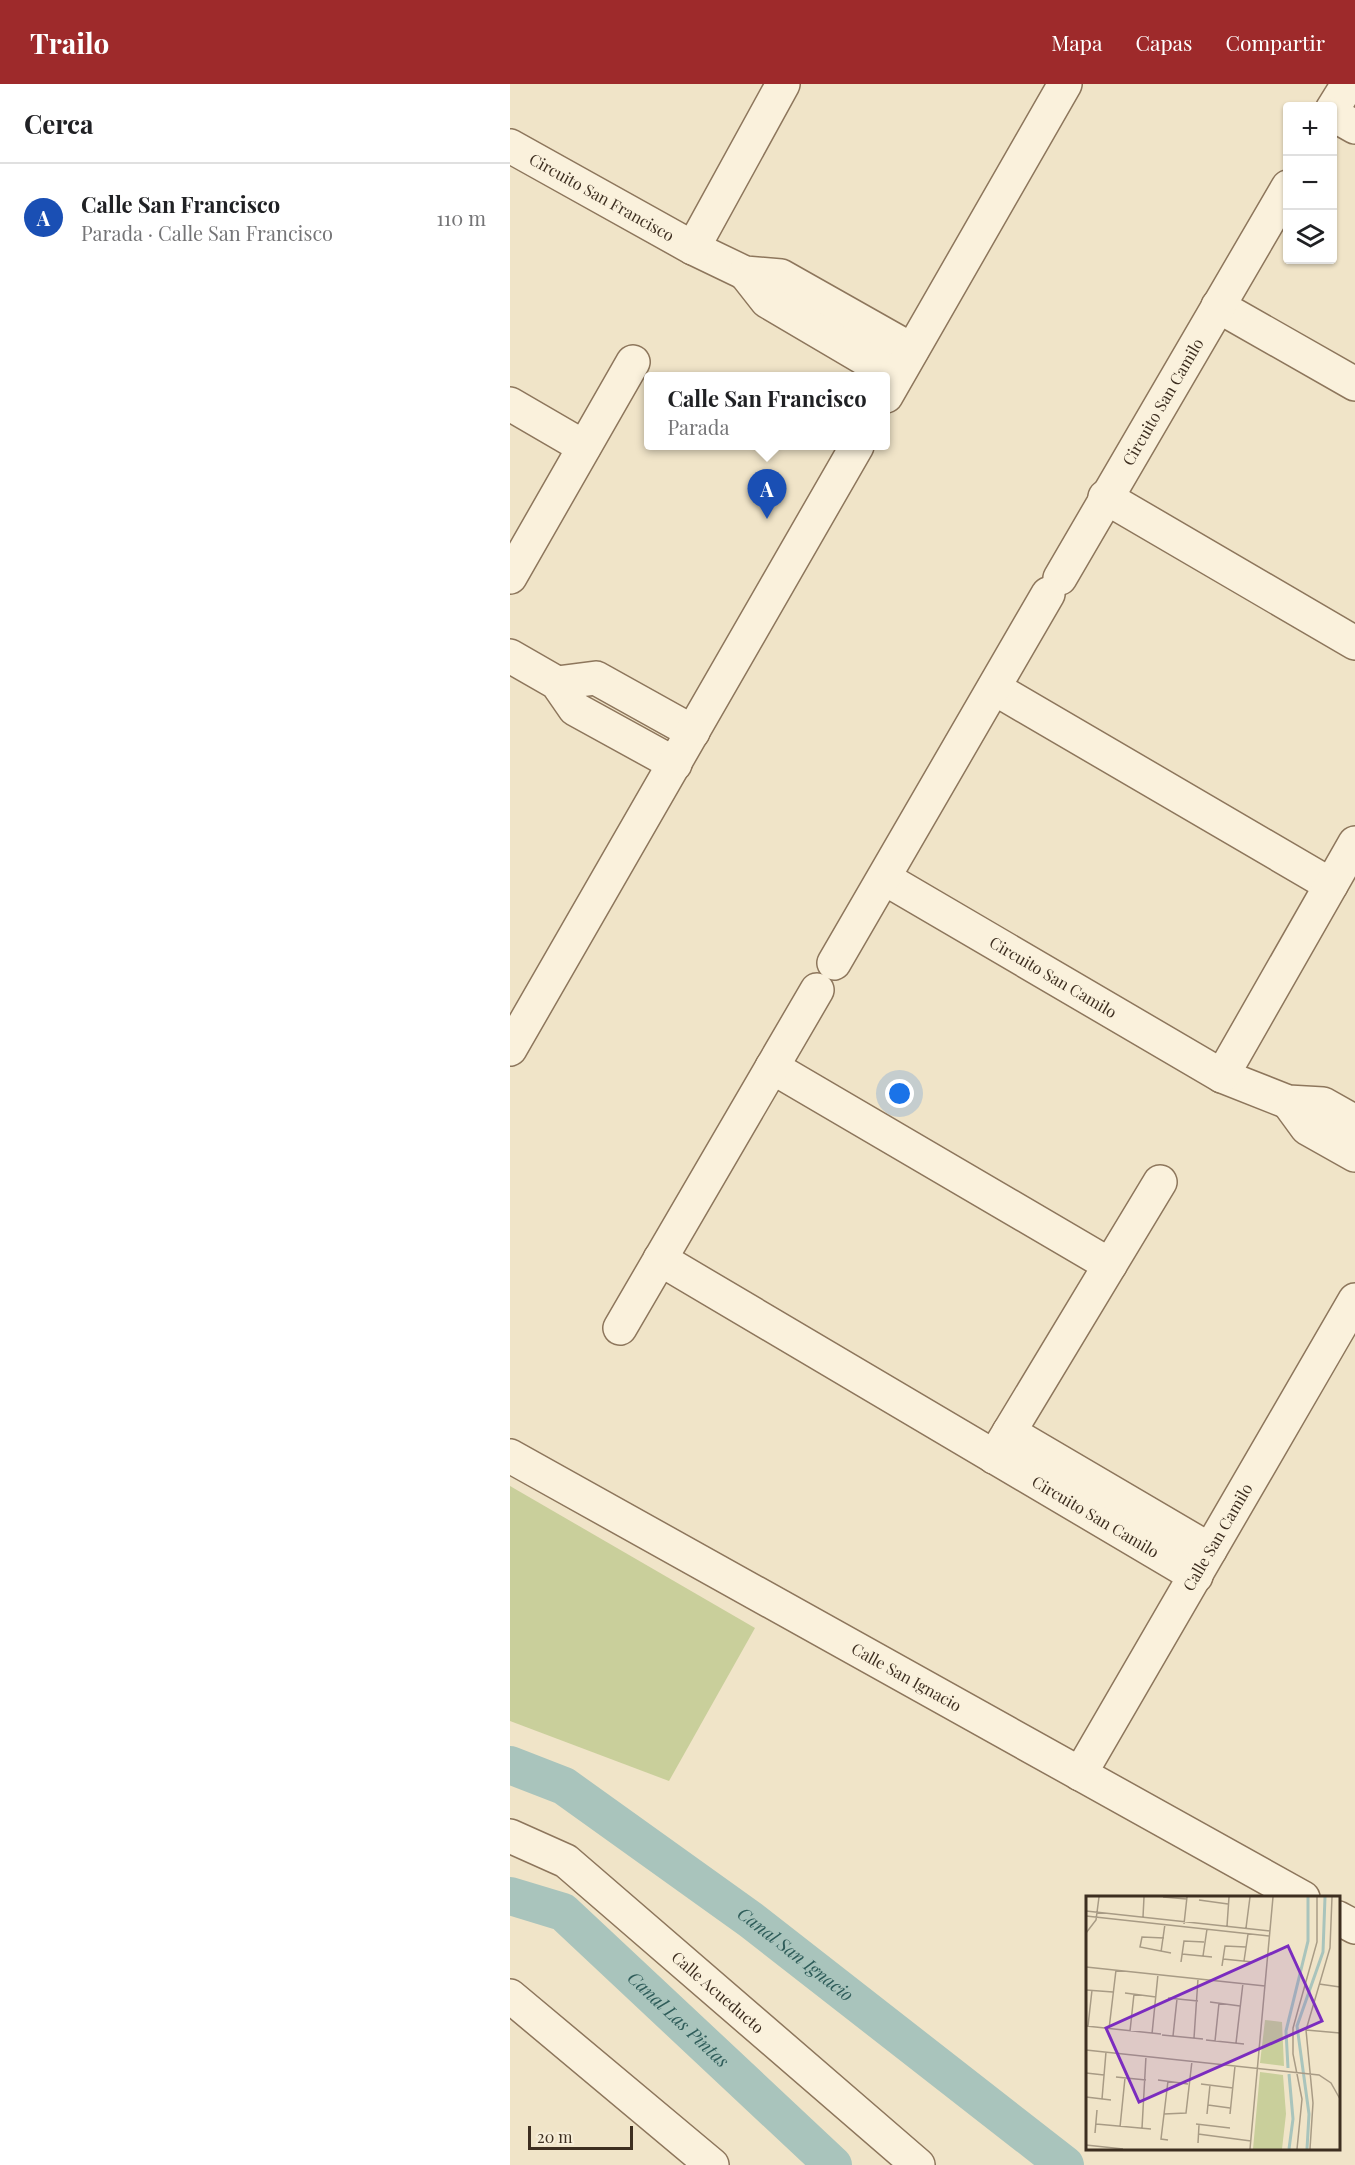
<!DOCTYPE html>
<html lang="es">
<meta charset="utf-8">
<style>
body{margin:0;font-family:"Playfair Display",serif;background:#f6f6f6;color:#202124}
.controls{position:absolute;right:18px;top:18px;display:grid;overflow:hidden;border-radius:6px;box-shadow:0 2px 4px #0004}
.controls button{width:54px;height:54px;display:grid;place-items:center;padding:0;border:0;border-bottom:2px solid #e0e0e0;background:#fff;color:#202124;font:30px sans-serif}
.scale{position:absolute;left:18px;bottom:15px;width:105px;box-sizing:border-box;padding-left:6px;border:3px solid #3d2e20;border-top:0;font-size:16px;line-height:21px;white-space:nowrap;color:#3d2e20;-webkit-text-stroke:4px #f7eed8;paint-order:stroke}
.you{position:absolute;left:390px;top:1010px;width:21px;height:21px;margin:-15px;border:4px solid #fff;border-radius:50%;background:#1a73e8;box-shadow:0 0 0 9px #1a73e833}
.badge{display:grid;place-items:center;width:39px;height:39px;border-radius:50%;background:#9e2a2b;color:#fff;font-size:20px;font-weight:700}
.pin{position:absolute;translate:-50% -50px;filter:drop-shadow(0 2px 3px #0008)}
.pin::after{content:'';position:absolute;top:32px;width:21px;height:18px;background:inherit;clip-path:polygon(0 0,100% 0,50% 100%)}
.popup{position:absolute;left:134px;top:288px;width:246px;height:78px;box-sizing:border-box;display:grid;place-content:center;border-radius:6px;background:#fff;filter:drop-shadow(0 2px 4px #0005);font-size:20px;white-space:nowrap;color:#757577}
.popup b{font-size:22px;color:#202124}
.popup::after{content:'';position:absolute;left:50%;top:100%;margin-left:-12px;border:12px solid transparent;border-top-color:#fff}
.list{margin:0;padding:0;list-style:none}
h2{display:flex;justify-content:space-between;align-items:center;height:78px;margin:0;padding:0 24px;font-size:26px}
h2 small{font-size:20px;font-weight:400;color:#757577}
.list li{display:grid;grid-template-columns:39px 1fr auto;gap:18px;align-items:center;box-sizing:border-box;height:108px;padding:0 24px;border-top:2px solid #e0e0e0}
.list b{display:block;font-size:22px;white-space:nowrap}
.list p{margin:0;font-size:20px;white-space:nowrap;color:#757577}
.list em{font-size:20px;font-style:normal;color:#757577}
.icon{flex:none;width:33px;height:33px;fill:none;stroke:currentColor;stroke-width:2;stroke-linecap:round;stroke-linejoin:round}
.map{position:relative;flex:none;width:845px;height:2081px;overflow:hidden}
header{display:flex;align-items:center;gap:36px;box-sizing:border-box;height:84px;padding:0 30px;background:#9e2a2b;color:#fff}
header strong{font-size:28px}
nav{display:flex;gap:33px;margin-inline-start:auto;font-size:21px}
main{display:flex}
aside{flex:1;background:#fff}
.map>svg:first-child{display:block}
.green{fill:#c9cf9b}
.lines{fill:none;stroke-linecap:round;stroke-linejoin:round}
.canal{stroke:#a9c4bc;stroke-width:38}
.minor-casing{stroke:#8d765c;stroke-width:36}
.tertiary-casing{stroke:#8d765c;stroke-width:36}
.minor{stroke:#faf1dc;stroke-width:33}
.tertiary{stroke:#faf1dc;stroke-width:33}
.labels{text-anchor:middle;stroke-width:4.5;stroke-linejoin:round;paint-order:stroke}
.street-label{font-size:16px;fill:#3d2e20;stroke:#f7eed8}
.water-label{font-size:18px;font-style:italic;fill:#2f5d5a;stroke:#f7eed8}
.inset-river{fill:none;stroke:#a9c4bc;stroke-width:3}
.inset-road{fill:none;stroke:#a89b85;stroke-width:1.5}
.view{fill:#7b2cbf;fill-opacity:0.15;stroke:#7b2cbf;stroke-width:3}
.inset-edge{fill:none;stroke:#3d2e20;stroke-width:3}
</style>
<header>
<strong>Trailo</strong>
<nav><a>Mapa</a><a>Capas</a><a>Compartir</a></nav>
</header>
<main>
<aside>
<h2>Cerca<small></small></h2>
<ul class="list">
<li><span class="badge" style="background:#1a4fb4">A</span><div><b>Calle San Francisco</b><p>Parada · Calle San Francisco</p></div><em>110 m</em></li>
</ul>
</aside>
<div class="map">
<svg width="845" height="2081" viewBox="0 0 845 2081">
<rect width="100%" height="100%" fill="#f0e4c8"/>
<path class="green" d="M0 1402 245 1544 159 1697 0 1637Z"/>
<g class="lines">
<g class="canal">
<path id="s1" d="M0 1681 54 1702 241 1836 555 2081"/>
<path id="s2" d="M0 1812 53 1828 323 2081"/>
</g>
<g class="minor-casing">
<g id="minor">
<path d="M822 26 838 0"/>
<path d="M822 30 845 43"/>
<path id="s3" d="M0 62 183 164 235 189 271 192 402 266"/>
<path d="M183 164 273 0"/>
<path d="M235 189 257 217 386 293"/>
<path d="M708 222 845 300"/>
<path d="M0 320 74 363"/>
<path d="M595 413 845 559"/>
<path d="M0 493 123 278"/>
<path id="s4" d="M550 494 778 103"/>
<path d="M0 572 47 599 65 625 165 680"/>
<path d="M47 599 86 594 183 648"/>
<path d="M484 604 821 801"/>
<path id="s5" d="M374 794 712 992 778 1018 813 1020 845 1038"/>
<path d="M324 879 538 510"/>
<path d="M262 983 600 1181"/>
<path d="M712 992 845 759"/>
<path d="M778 1018 797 1044 845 1071"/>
<path id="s6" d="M150 1175 686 1492"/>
<path d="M110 1244 307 906"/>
<path d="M499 1348 700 1466"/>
<path d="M484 1373 650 1098"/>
<path id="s7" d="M570 1690 845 1216"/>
<path id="s8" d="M0 1752 56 1777 408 2081"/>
<path d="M0 1912 202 2081"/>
</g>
</g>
<g class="tertiary-casing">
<g id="tertiary">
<path d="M376 312 555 0"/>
<path d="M0 965 347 362"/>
<path id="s9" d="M0 1372 793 1814"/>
<path d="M828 1834 845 1843"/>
</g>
</g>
<use href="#minor" class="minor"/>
<use href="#tertiary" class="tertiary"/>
</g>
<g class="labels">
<g class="street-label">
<text dy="6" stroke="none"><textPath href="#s3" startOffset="105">Circuito San Francisco</textPath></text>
<text dy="6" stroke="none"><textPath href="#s4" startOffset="204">Circuito San Camilo</textPath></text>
<text dy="6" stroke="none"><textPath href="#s5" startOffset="196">Circuito San Camilo</textPath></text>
<text dy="6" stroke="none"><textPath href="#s6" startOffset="506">Circuito San Camilo</textPath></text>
<text dy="6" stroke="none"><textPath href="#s7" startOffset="274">Calle San Camilo</textPath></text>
<text dy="6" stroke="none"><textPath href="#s9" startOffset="454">Calle San Ignacio</textPath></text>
<text dy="6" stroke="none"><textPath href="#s8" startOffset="262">Calle Acueducto</textPath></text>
</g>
<g class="water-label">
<text dy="6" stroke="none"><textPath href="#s1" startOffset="344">Canal San Ignacio</textPath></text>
<text dy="6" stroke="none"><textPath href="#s2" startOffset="213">Canal Las Pintas</textPath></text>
</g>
</g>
<g transform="translate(576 1812)">
<rect width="254" height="254" fill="#f0e4c8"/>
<path d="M179 124 196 126 198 170 174 167ZM174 176 197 179 200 218 196 253H167Z" fill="#c9cf9b"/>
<path class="inset-river" d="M202 172 200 135 222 45V1M203 253 207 223 203 178M221 253 223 218 211 130 237 56 239 1"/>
<path class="inset-road" d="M77 1 101 3M113 4 142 8M0 15 184 35M0 20 183 40M57 21 58 1M98 28 101 1M141 30 143 1M160 32 164 1M0 37 10 24 13 1M78 42 56 41 54 51 85 57M75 56 79 28M96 58 126 61M117 60 121 33M137 63 167 66M158 65 162 38M95 66 98 45 118 46M136 70 139 50 160 51M0 71 179 90M233 88 254 91M0 94 27 96M39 97 70 101M82 102 112 105M124 106 154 110M0 130 75 138M2 130 6 94M23 133 30 74M220 134 254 137M44 135 48 98M66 138 72 78M76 139 117 143M87 140 91 103M108 142 112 83M120 144 158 148M129 145 133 107M150 147 157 87M0 154 233 179 245 187 254 203M0 177 18 179M30 181 60 184M72 184 102 188M82 185 75 243 82 244M115 188 147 192M0 201 25 204M16 203 20 156M122 209 144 212M78 218 100 217 106 165M121 218 124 189M144 218 149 170M10 228 65 233M110 228 144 232M34 231 39 182M56 232 60 160M9 237 11 214M112 238 165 245M112 247 113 229M0 249 37 253M164 253 187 1M211 253 216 203 207 158V132L231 46V1M224 253 227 207 220 134 244 52 246 1"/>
<path class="view" d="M202 50 236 125 53 206 20 132Z"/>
<rect width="254" height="254" class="inset-edge"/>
</g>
</svg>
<div class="controls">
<button>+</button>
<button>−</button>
<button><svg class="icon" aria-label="layers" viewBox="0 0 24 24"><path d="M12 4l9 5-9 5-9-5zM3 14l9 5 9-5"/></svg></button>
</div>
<div class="scale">20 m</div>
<div class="you"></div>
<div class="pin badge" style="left:257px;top:435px;background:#1a4fb4">A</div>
<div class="popup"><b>Calle San Francisco</b>Parada</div>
</div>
</main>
